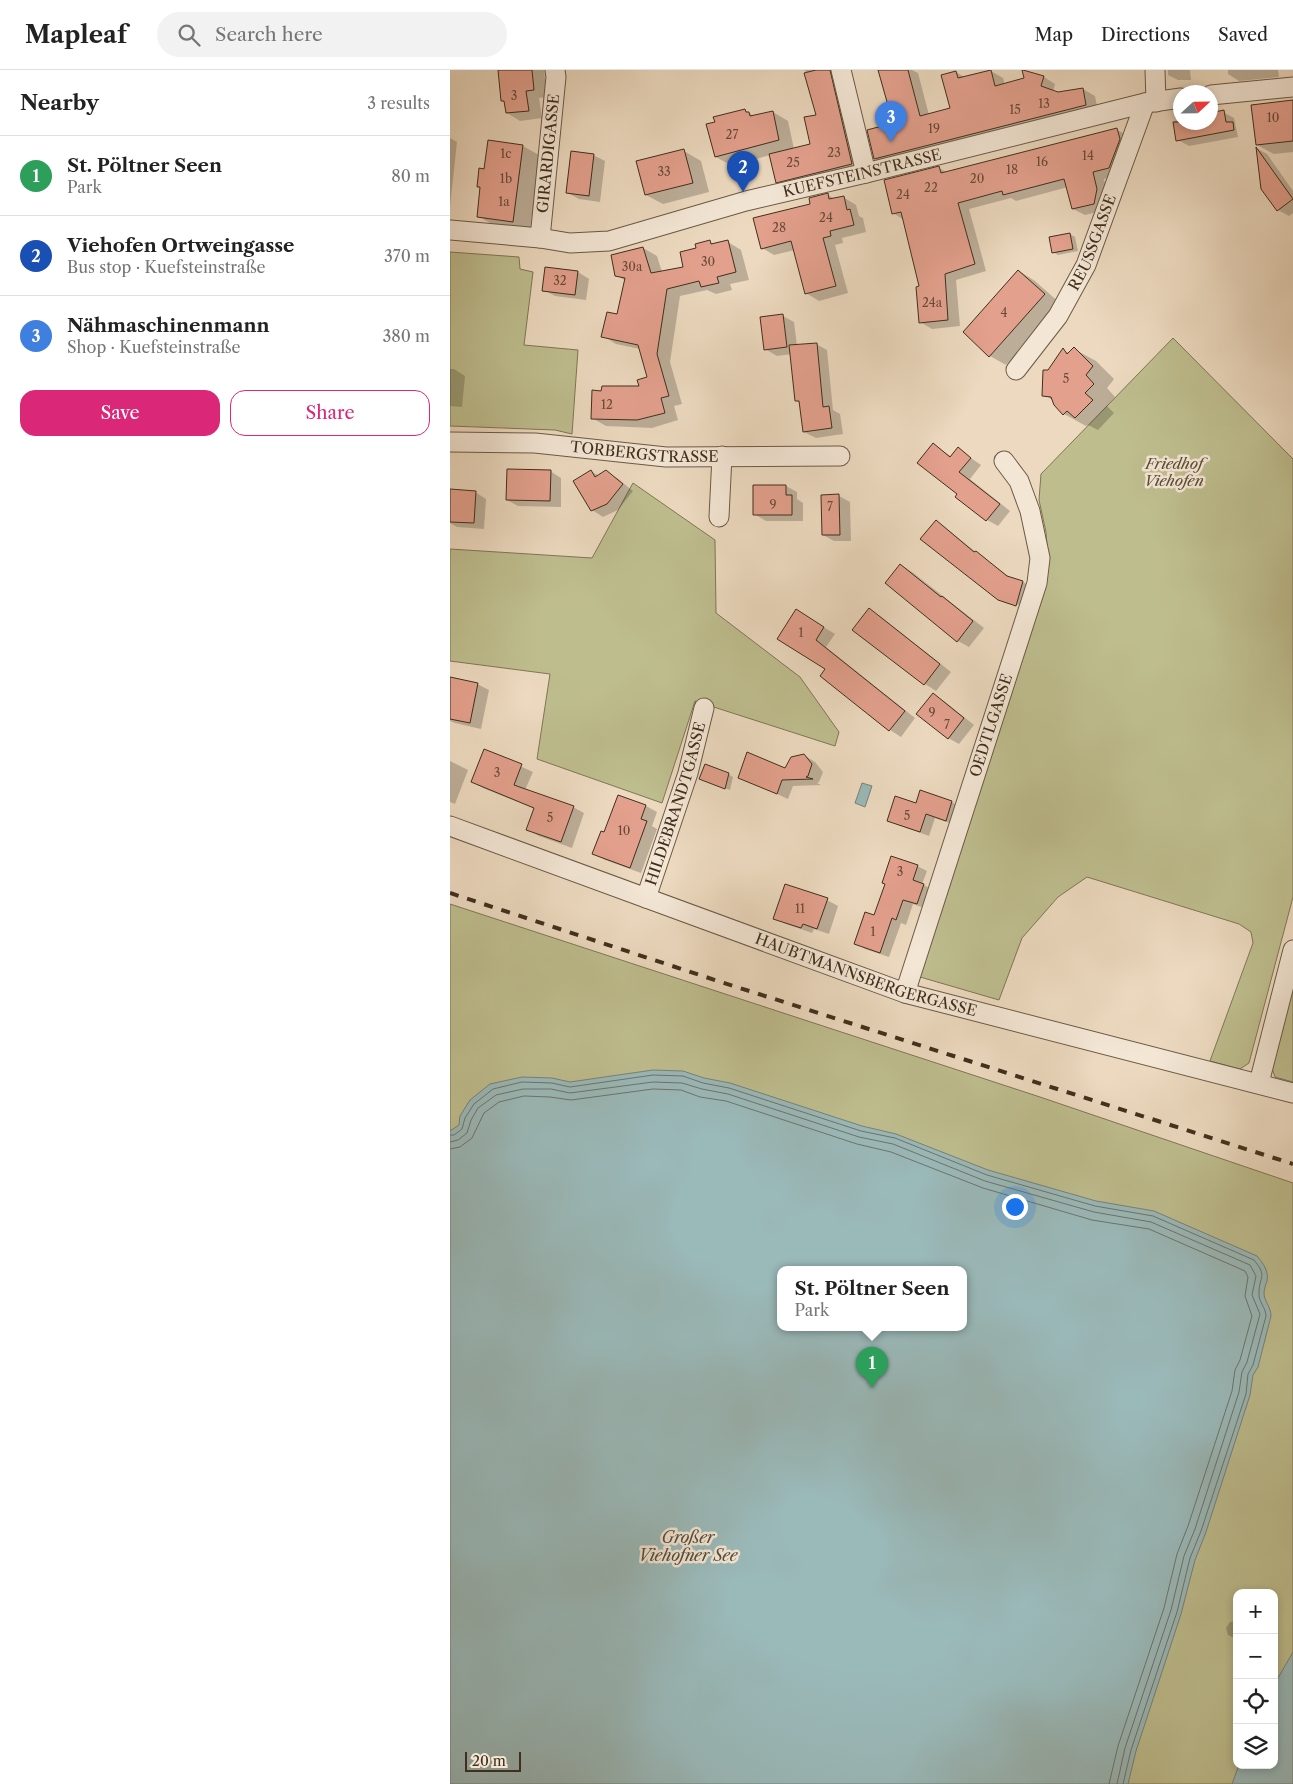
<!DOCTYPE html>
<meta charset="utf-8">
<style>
body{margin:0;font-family:"Libre Caslon Text",serif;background:#f2f2f2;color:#222}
.controls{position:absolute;right:15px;bottom:15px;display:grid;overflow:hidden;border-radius:10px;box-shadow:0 2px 8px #0003}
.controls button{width:45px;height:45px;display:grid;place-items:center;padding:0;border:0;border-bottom:1px solid #e0e0e0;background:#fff;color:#222;font:25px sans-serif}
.compass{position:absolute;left:723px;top:15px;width:45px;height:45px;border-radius:50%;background:#fff;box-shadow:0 2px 8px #0003;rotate:68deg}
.scale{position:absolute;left:15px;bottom:12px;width:56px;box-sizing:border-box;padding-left:5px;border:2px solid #402f1c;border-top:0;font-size:14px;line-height:18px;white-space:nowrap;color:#402f1c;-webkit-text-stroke:4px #f3e6d5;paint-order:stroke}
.you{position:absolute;left:564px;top:1136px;width:18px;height:18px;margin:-12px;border:4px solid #fff;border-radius:50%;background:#1a73e8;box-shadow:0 0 0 8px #1a73e833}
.badge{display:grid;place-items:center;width:32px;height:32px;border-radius:50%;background:#db2777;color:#fff;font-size:16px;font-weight:700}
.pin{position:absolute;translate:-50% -41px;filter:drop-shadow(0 1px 2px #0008)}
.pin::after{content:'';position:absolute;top:26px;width:18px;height:15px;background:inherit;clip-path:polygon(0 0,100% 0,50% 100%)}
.popup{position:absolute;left:327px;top:1196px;width:190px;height:65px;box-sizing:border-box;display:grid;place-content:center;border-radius:10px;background:#fff;filter:drop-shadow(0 1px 4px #0005);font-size:16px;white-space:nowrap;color:#767676}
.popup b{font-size:19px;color:#222}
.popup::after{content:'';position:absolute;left:50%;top:100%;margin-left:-10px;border:10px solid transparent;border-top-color:#fff}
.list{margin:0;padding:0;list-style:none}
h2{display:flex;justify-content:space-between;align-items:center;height:65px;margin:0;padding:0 20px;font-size:21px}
h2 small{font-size:16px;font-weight:400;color:#767676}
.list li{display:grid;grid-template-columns:32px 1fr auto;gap:15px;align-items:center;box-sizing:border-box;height:80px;padding:0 20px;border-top:1px solid #e0e0e0}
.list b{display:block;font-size:19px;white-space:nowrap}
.list p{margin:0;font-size:16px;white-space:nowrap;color:#767676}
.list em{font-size:16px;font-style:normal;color:#767676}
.actions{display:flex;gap:10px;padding:15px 20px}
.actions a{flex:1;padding:11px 0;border:1px solid #db2777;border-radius:15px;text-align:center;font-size:18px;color:#db2777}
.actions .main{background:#db2777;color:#fff}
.icon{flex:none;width:28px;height:28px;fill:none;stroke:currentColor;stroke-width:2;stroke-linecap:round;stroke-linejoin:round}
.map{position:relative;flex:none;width:843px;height:1714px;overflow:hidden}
header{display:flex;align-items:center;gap:30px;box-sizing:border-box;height:70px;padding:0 25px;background:#fff;border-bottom:1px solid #e0e0e0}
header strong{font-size:24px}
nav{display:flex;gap:28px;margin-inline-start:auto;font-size:18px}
.search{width:350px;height:45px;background:#f2f2f2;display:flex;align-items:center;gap:12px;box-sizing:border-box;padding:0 18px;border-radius:28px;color:#767676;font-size:19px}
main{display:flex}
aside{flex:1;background:#fff}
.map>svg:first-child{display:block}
.green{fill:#bebd8e;stroke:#7f7655;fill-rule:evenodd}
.water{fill:#9ab9b9;stroke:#76827a;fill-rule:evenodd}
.shadow{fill:#0003}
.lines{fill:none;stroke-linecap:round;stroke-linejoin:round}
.shore{stroke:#6d746a;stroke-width:1}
.building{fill:#e3a08d;stroke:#402f1c}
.minor-casing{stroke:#6b5a45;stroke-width:21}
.minor{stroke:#f3e6d5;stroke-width:19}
.rail{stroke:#402f1c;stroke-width:4;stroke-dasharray:9 9;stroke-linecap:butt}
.labels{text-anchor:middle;stroke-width:5;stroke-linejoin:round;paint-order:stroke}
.number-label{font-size:12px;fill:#694b38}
.street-label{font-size:15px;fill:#402f1c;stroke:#f3e6d5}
.park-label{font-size:15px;font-style:italic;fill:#594b33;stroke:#f3e6d5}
.water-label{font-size:16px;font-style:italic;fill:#524b3b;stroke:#f3e6d5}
</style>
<header>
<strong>Mapleaf</strong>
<div class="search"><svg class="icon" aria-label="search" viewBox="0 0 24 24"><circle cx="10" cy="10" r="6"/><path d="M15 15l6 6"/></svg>Search here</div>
<nav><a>Map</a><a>Directions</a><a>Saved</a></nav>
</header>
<main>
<aside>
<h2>Nearby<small>3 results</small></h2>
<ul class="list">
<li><span class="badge" style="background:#2e9e5b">1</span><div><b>St. Pöltner Seen</b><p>Park</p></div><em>80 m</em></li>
<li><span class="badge" style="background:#1a4fb4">2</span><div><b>Viehofen Ortweingasse</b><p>Bus stop · Kuefsteinstraße</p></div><em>370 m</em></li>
<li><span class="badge" style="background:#3f7fe0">3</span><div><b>Nähmaschinenmann</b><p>Shop · Kuefsteinstraße</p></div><em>380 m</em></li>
</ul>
<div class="actions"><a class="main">Save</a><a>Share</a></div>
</aside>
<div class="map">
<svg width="843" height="1714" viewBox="0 0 843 1714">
<rect width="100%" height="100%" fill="#ecd9bf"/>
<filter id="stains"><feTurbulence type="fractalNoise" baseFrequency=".004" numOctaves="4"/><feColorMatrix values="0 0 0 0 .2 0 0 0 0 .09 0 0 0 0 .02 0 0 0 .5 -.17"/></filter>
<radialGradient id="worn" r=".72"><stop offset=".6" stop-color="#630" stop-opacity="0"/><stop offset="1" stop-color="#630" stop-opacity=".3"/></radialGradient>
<g class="green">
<path d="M0 182 69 187 70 199 83 202 74 275 128 280 122 364 105 360 0 356Z"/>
<path d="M723 268 843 389V827L799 993 790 999 760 991 803 873 801 862 789 854 637 807 608 827 572 868 549 930 470 907 553 640 592 529 598 490 596 462 589 430 591 404Z"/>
<path d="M183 413 265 470 266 543 350 607 389 662 385 676 245 631 212 733 87 689 100 604 0 591V479L142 488Z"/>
<path d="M0 834 590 1027 843 1113V1714H0ZM331 1199H513V1257H331ZM787 1523H824V1695H787Z"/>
<path d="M843 911V1012L825 1007 820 993Z"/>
</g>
<g class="water">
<path d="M412 713 422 716 415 737 405 733Z"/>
<path d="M203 1000 233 1001 254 1008 280 1013 412 1056 446 1064 538 1100 646 1131 704 1141 807 1186C813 1193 819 1201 817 1211 816 1214 814 1219 814 1223 814 1231 821 1237 821 1246L808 1297 803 1305 800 1325 756 1462 745 1490 731 1544 686 1681 678 1714H0V1061L9 1055 10 1046 20 1030 40 1014 72 1007 102 1008 120 1012ZM513 1199V1257H331V1199Z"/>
<path d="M843 1582V1714H782L789 1695H824V1615Z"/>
</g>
<g class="shadow">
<path d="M49 0H94L97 27 89 28 92 48 70 51 57 43 56 33 52 31Z"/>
<path d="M355 0H385L414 101 339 119 327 112 320 85 282 96 266 87V52L294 40 304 46 323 42 338 51 344 79 361 74 367 45Z"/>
<path d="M430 0H462L468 3 479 45 501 39 506 2 516 8 541 1 553 8 555 15 594 7 605 14 603 22 607 24 633 19 645 26 648 41 437 95 425 89 445 54Z"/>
<path d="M718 0H740L741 10H728L718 5Z"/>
<path d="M778 0H828L829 7 789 11 778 4Z"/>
<path d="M843 31V82L824 84 807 75 802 36Z"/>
<path d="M773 42 784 48 788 67 739 76 728 70 724 51 731 50V52H761Z"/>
<path d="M667 60 679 66 670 105 654 109 658 126 655 140 635 145 623 139 618 117 566 131 561 128 519 139 536 201 506 210 510 256 482 259 470 252V217L454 150 443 143 489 98 498 103Z"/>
<path d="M0 68 7 72 0 137Z"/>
<path d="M73 76 89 85 80 161 45 156 28 146 32 118 28 116 35 100Z"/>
<path d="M808 79 817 84 843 121V143L839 146 828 140 812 118Z"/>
<path d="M234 81 251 91 259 122 213 134 196 125Z"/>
<path d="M143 85 155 91 150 132 129 129 118 123Z"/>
<path d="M378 125 385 129 393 127 406 135 409 146 413 148 416 162 392 168 393 173 385 175 398 223 369 231 356 223 345 180 324 185 312 178 362 135Z"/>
<path d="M620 164 625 167 628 181 608 185 603 182Z"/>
<path d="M260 172 265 175 278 172 291 180 299 210 280 214 282 220 266 224 257 220 230 226 220 292 232 334 224 336 228 350 202 358 156 356 142 348 191 318 198 308 190 279 166 274 153 266 168 245 176 211 166 205 193 178 207 186 212 202 235 198 248 179Z"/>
<path d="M569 201 585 211 611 234 556 295 540 286Z"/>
<path d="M128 202 139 209 136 230 105 226 94 220Z"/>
<path d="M333 246 344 252 347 276 366 274 377 280 383 340 390 344 393 364 366 368 354 362 350 333 346 330 342 284 327 286 315 279Z"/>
<path d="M624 279 646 291 664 309 657 318 665 327 657 336 664 343 648 360 638 355 636 356 614 344 604 331 594 325 599 301 613 280 619 283Z"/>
<path d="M0 299H4L15 306 12 337 0 336Z"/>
<path d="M483 375 502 387 508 379 531 395 520 409 560 441 548 456 537 450 509 424Z"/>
<path d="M100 401 111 408V437L68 436 57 430Z"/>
<path d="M141 401 149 406 156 402 167 408 183 421 168 440 153 447 142 440Z"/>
<path d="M336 416 347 422V429L353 433V451H316L304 444Z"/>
<path d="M0 421 25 422 36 429 34 459 7 457 0 453Z"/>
<path d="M389 426 400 432 401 471H384L373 465Z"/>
<path d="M486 452 496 458 527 483 561 508 573 512 583 518 577 541 558 534 572 539 573 536 548 529Z"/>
<path d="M451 495 462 502 534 558 519 577 508 571 436 513Z"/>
<path d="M419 540 430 546 501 602 486 621 475 614 404 559Z"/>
<path d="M357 547 385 564 376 577 465 648 451 667 440 660 372 605 377 599Z"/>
<path d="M0 613 27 614 39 620 31 659 5 653 0 651Z"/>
<path d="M483 625 494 631 524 655 509 674 498 668Z"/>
<path d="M35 680 83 702 75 720 123 737 134 743 122 778 89 766 78 760 85 739 33 718 22 711Z"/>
<path d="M354 685 365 692 373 702 369 712 367 713 371 715 343 716 338 729 289 707 336 699Z"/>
<path d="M0 691 18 700 5 734 0 732Z"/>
<path d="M278 704 283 707 280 720 256 711Z"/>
<path d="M471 722 502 732 511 738 505 755 485 748 479 766 448 755 439 750 467 735Z"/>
<path d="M196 736 207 742 202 756 207 759 191 803 155 790 144 784 155 764Z"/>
<path d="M467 796 477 801 472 814 483 820 477 839 463 834 456 855 451 853 439 887 415 879 406 873 425 847 436 814Z"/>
<path d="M377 830 388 836 379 864 364 859 362 863 336 854 325 848Z"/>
<path d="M787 1551V1569L778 1565 776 1558 780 1552Z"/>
</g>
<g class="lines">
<g class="shore">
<path d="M0 1065H4L12 1059 15 1048 24 1034 43 1019 72 1012 102 1013 120 1017 203 1005 233 1006 253 1013 279 1018 411 1061 445 1068 537 1105 645 1136 703 1146 804 1190C818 1207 809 1206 809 1223 808 1231 816 1238 816 1246L803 1295 798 1304 796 1324 751 1461 740 1488 727 1542 681 1680 673 1714"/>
<path d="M0 1072 8 1070 17 1063 21 1050 28 1038 46 1025 73 1019H101L120 1023 203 1012 232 1013 252 1019 278 1024 409 1067 443 1074 535 1111 644 1142 701 1152 800 1195 806 1206 802 1225 810 1244 797 1292 792 1302 789 1322 745 1459 734 1486 721 1540 675 1678 667 1714"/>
<path d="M0 1079 10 1077 22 1068 34 1043 49 1032 74 1026 100 1027 121 1030 203 1019 231 1020 250 1027 276 1031 407 1074 441 1082 533 1118 642 1150 699 1159 795 1201 798 1207 795 1226 802 1246 790 1290 785 1300 782 1321 738 1456 727 1484 714 1538 668 1676 659 1714"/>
</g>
</g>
<g class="building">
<path d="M48 0H82L84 20 76 21 79 41 56 43 54 31H51Z"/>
<path d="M366 0H380L402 94 326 113 319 84 360 74 354 47 366 45 354 3Z"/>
<path d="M428 0H458L470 46 500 38 491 5 506 1 508 8 541 0 545 16 574 8 572 0H573L594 6 591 16 608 22 633 18 636 35 424 89 417 60 443 53Z"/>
<path d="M843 30V71L806 75 801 35Z"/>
<path d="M295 39 296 42H299L300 46 323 41 329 70 265 87 256 54 265 52 263 47Z"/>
<path d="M774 40 776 52H783L784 60 726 71 723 52H760V43Z"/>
<path d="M667 58 670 69 659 98 643 102 647 119 644 134 622 139 614 109 553 125 552 121 508 133 525 194 495 204 498 250 469 253 466 217 469 216 451 142 442 144 434 110 489 96 491 103Z"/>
<path d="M38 70 73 75 63 152 27 147 30 117H27L29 98 34 99Z"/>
<path d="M806 77 843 129 827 141 811 119Z"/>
<path d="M234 79 243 113 195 125 186 91Z"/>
<path d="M121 81 144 84 139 126 116 123Z"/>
<path d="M378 123 379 129 394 126 397 140 400 139 404 155 380 161 381 166 373 168 386 216 355 224 341 171 311 179 303 148 360 134 359 128Z"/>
<path d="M620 163 623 179 602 183 599 167Z"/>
<path d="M260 170 261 174 278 170 286 202 267 207 269 213 251 217 249 211 217 219 207 284 219 326 211 328 215 343 187 350 141 349 142 320 151 321 152 316H189L187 310 197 307 188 275 151 267 157 242 167 244 175 208 165 206 161 185 193 177 201 203 233 197 230 182 246 178 245 174Z"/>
<path d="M95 197 128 201 125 225 92 221Z"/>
<path d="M568 200 595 224 539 287 513 262Z"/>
<path d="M333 244 337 277 314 280 310 247Z"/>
<path d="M367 273 373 337 379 336 382 358 353 362 349 331H345L339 275Z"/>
<path d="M624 277 643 296 636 305 644 314 635 323 643 330 625 348 617 341 613 345 604 335 601 327 592 326 593 300H598L613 278 617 284Z"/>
<path d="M483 373 500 387 508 377 521 388 509 402 550 434 536 451 505 427 507 424 467 393Z"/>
<path d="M57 399 101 400 100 431 56 430Z"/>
<path d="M141 400 145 407 156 400 173 414 157 434 141 441 123 411Z"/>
<path d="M303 415H336V425H342V445H303Z"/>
<path d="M0 419 26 421 24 453 0 452Z"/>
<path d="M389 424 390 465H372L371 425Z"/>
<path d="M486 450 524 482 526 481 557 506 573 511 566 536 548 530 470 469Z"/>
<path d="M450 494 491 527 492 526 523 551 507 572 435 513Z"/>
<path d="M419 538 490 594 474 615 402 560Z"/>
<path d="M346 539 374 557 366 570 455 641 439 661 370 606 375 599 327 569Z"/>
<path d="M0 607 28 613 20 653 0 649Z"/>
<path d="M483 623 514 648 498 669 466 644Z"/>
<path d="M34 679 72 694 64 715 124 736 111 772 76 760 84 738 21 712Z"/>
<path d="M297 682 335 698 341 687 354 684 362 694 358 706 356 707 363 709 332 710 327 724 288 708Z"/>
<path d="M255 694 279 703 275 719 249 709Z"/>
<path d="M470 720 502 731 496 751 476 744 470 762 437 751 445 726 466 733Z"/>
<path d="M168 725 196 735 191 749 197 751 180 798 142 784 151 761 154 762Z"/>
<path d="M441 786 468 795 463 810 474 814 467 834 453 830 446 850 442 848 430 883 404 874 415 842 424 845 435 814 432 813Z"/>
<path d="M335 814 378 828 367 859 353 854 351 858 323 849Z"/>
</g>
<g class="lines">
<g class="minor-casing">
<g id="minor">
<path d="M391 0 416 103"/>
<path d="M705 0 706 32"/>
<path d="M761 25 843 17"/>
<path id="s1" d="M0 160 90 168 120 173 159 171 296 131 416 103 695 33 731 28"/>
<path id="s2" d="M90 168 106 7 105 0"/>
<path id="s3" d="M566 300 608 246 636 195 695 33"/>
<path id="s4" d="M0 372 85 373 216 387 390 386"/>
<path d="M269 447 272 386"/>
<path id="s5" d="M0 756 455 923 843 1023"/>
<path id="s6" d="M196 828 238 703 254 638"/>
<path id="s7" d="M455 923 587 513 590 488 580 441 569 411 554 391"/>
<path d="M809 1013 843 880"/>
</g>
</g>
<use href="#minor" class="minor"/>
<path class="rail" d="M0 823 271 912 843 1094"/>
</g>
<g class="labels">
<g class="number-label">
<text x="64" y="30">3</text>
<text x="594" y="38">13</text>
<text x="565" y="44">15</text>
<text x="823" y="52">10</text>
<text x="484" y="63">19</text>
<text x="282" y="69">27</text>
<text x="384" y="87">23</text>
<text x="56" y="88">1c</text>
<text x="638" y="90">14</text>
<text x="592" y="96">16</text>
<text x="343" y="97">25</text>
<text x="562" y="104">18</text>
<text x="214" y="106">33</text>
<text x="56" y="113">1b</text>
<text x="527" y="113">20</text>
<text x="481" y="122">22</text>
<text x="453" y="129">24</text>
<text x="54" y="136">1a</text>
<text x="376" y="152">24</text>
<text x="329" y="162">28</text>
<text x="258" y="196">30</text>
<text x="182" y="201">30a</text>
<text x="110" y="215">32</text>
<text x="482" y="237">24a</text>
<text x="554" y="247">4</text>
<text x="616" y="313">5</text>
<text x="157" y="339">12</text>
<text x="323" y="439">9</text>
<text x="380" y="441">7</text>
<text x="351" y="567">1</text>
<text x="482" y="647">9</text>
<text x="497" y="659">7</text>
<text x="47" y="707">3</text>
<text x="457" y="750">5</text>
<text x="100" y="752">5</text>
<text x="174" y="765">10</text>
<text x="450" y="806">3</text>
<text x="350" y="843">11</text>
<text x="423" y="866">1</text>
</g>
<g class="street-label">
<text dy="5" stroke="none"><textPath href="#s2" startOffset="85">GIRARDIGASSE</textPath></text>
<text dy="5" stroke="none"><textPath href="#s1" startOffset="422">KUEFSTEINSTRASSE</textPath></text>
<text dy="5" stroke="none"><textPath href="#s3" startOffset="150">REUSSGASSE</textPath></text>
<text dy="5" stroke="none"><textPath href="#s4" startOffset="195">TORBERGSTRASSE</textPath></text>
<text dy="5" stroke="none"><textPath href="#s7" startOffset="281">OEDTLGASSE</textPath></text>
<text dy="5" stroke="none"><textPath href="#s6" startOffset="99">HILDEBRANDTGASSE</textPath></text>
<text dy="5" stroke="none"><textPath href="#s5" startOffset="442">HAUBTMANNSBERGERGASSE</textPath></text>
</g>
<g class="park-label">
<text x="724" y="399">Friedhof<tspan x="724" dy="17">Viehofen</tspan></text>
</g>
<g class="water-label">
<text x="238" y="1473">Großer<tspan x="238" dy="18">Viehofner See</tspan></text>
</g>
</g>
<rect width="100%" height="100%" filter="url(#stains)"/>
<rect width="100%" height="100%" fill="url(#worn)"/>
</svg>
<div class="controls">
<button>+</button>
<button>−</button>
<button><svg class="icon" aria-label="locate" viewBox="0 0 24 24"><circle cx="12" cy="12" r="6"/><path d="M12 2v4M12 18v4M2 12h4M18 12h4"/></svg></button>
<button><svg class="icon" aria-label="layers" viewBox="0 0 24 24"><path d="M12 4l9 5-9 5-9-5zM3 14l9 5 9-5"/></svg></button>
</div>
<svg class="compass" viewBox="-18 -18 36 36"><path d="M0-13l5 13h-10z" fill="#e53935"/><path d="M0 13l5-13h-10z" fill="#767676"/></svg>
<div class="scale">20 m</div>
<div class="you"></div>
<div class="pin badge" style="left:422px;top:1318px;background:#2e9e5b">1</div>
<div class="popup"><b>St. Pöltner Seen</b>Park</div>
<div class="pin badge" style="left:293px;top:122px;background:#1a4fb4">2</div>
<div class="pin badge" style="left:441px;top:72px;background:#3f7fe0">3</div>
</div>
</main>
